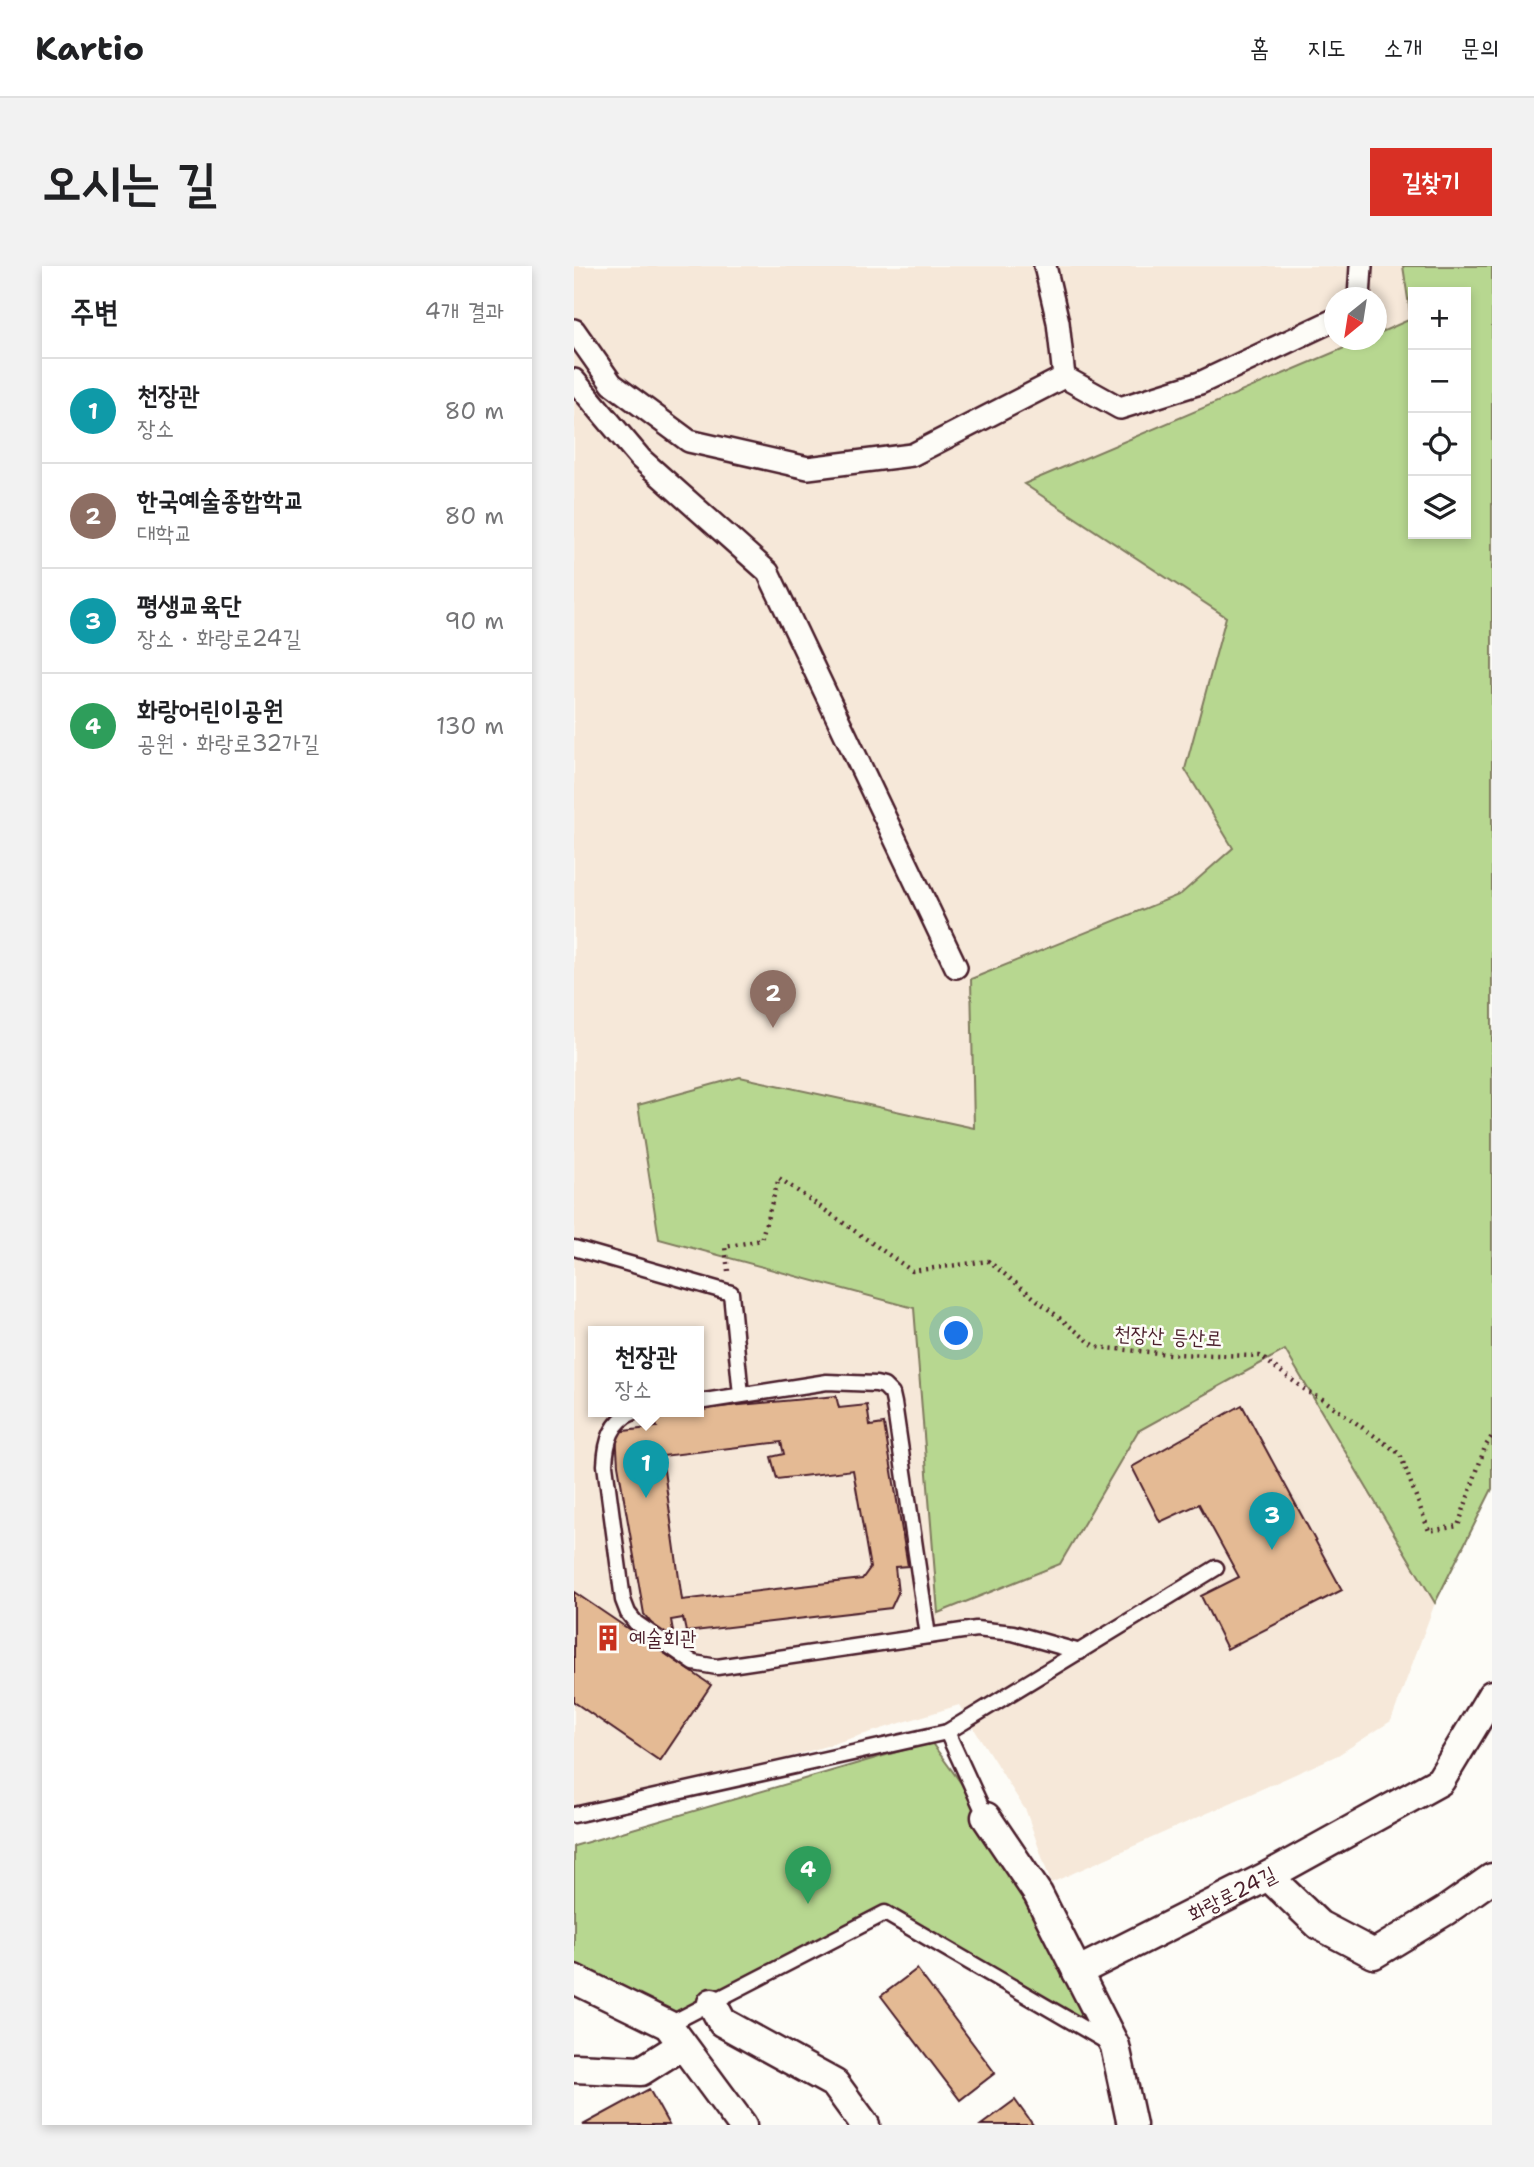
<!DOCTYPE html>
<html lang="ko">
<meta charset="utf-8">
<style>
body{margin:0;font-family:"Shantell Sans","Poor Story",sans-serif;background:#f2f2f2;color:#202124}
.controls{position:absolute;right:21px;top:21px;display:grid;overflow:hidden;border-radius:0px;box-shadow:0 4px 10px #0003}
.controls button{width:63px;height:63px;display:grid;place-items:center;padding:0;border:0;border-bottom:2px solid #e0e0e0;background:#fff;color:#202124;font:35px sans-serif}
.compass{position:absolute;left:750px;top:21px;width:63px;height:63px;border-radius:50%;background:#fff;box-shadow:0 4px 10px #0003;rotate:210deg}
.you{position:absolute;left:383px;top:1068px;width:24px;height:24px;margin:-18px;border:5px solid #fff;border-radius:50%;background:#1a73e8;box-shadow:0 0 0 10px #1a73e833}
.badge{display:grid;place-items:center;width:46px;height:46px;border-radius:50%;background:#d93025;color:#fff;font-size:23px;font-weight:700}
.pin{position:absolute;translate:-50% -58px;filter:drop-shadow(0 2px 4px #0008)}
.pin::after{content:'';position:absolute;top:37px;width:24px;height:21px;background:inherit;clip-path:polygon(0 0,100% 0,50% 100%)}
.popup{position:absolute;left:14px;top:1060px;width:116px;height:91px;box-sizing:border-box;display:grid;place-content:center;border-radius:0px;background:#fff;filter:drop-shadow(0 2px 5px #0005);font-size:23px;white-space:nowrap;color:#757577}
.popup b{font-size:26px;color:#202124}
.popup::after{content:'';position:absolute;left:50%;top:100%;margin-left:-14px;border:14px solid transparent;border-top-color:#fff}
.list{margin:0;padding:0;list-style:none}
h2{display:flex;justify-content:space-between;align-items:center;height:91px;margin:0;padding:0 28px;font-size:30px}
h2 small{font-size:23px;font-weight:400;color:#757577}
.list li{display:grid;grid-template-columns:46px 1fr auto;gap:21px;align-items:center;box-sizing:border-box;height:105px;padding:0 28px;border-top:2px solid #e0e0e0}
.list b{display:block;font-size:26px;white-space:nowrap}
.list p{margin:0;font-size:23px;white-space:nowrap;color:#757577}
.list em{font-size:23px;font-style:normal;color:#757577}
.icon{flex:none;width:38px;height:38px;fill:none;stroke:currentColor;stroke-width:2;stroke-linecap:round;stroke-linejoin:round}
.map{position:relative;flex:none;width:918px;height:1859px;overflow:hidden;border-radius:0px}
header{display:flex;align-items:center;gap:42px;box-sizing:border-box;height:98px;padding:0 35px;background:#fff;border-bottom:2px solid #e0e0e0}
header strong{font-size:33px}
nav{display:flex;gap:38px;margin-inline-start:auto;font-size:24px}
.intro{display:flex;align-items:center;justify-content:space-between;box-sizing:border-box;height:168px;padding:0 42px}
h1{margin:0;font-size:49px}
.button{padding:18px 32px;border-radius:0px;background:#d93025;color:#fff;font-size:24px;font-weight:700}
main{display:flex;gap:42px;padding:0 42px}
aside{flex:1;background:#fff;border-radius:0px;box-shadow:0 4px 10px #0003}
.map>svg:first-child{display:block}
.built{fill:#f6e8d9;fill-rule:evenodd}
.green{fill:#b7d790;stroke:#807b5e;stroke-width:2;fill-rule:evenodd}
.building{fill:#e4ba94;stroke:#4a1f2b;stroke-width:2;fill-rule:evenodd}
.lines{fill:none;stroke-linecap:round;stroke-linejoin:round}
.service-casing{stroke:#4a1f2b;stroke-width:19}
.pedestrian-casing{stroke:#4a1f2b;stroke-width:26}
.minor-casing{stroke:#4a1f2b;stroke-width:33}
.path{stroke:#4a1f2b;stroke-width:4.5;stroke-dasharray:2 5;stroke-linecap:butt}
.service{stroke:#fdfcf7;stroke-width:14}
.pedestrian{stroke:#fdfcf7;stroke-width:21}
.minor{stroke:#fdfcf7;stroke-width:28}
.labels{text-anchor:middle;stroke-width:5;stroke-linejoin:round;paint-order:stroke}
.street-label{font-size:21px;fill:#4a1f2b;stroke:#fdfcf7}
.poi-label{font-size:21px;fill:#4a1f2b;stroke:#fdfcf7;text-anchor:start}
</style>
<header>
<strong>Kartio</strong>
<nav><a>홈</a><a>지도</a><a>소개</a><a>문의</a></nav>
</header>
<div class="intro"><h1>오시는 길</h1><a class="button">길찾기</a></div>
<main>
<aside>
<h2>주변<small>4개 결과</small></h2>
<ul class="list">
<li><span class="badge" style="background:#0f9aa8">1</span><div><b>천장관</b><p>장소</p></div><em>80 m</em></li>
<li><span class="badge" style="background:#8d6e63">2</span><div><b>한국예술종합학교</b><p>대학교</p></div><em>80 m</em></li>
<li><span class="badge" style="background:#0f9aa8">3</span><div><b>평생교육단</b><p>장소 · 화랑로24길</p></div><em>90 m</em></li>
<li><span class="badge" style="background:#2e9e5b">4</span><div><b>화랑어린이공원</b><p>공원 · 화랑로32가길</p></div><em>130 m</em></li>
</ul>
</aside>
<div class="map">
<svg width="918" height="1859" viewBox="0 0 918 1859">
<rect width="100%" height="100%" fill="#fdfcf7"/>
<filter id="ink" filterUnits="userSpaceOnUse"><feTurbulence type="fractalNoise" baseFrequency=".0143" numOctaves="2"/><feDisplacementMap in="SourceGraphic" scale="14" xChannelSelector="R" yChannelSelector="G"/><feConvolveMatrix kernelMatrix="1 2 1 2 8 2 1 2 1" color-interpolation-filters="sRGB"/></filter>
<g filter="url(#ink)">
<path class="built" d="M0 0H829L838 53 803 68 802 32H760V74H789L451 218 652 351 611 503 659 582 607 628 397 713 400 862 166 811 65 839 85 973 340 1042 364 1347 486 1298 564 1165 711 1084 861 1337 817 1455 764 1489 477 1617 452 1545 385 1439 0 1558ZM20 1066H124V1146H20Z"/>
<g class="green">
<path d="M829 0H918V1223L861 1337 711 1084 564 1165 486 1298 364 1347 340 1042 85 973 64 839 166 811 400 862 397 713 607 628 659 582 611 503 652 351 450 218 789 74H802L803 68 837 53ZM839 26H892V268H839Z"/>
<path d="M357 1476 412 1551 541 1780 311 1647 94 1759 0 1713V1580Z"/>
</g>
<g class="building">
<path d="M262 1130 265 1142 293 1139 296 1160 310 1158 334 1300 321 1301 324 1327 317 1342 112 1366 109 1352 97 1354 99 1365 88 1371 70 1348 44 1199 42 1166 83 1161 78 1147 124 1146V1143ZM207 1176 210 1188 197 1191 203 1213 279 1204 296 1302 288 1313 108 1334 88 1190Z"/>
<path d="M668 1139 768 1324 653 1383 627 1330 665 1311 625 1238 586 1256 558 1201Z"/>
<path d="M0 1326 137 1419 86 1495 0 1436Z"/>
<path d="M343 1703 421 1807 386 1834 307 1730Z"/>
<path d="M75 1823 95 1859H9Z"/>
<path d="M441 1834 459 1859H407Z"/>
</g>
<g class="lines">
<g class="service-casing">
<g id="service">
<path d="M0 982 157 1027 167 1129"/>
<path d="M124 1136 253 1116 302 1118 310 1120 318 1128 320 1137 354 1370"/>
<path d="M60 1146C37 1155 32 1176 31 1199L49 1334 54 1347 62 1357 120 1397 143 1401 402 1363 439 1367 506 1386"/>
<path d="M373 1466 412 1551"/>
<path d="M0 1549 373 1466 642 1302"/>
<path d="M94 1759 311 1647 533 1776"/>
</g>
</g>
<g class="pedestrian-casing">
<g id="pedestrian">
<path d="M471 0 484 56 490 111"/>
<path d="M785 32 787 0"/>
<path d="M0 64 38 118 115 175 234 202 338 189 490 111"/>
<path d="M490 111 546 142 626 117 760 54"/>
<path d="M0 114 67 193 194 306 382 701"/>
</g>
</g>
<g class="minor-casing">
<g id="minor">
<path d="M412 1551 464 1628 541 1780 558 1859"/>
<path d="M694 1610 745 1659 800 1688 871 1645 918 1612"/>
<path d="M503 1706 694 1610 866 1515 918 1429"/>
<path d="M0 1713 94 1759 168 1859"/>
<path d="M138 1737 148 1756 261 1818 291 1859"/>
<path d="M0 1802 67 1805 108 1779"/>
</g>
</g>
<path class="path" d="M154 1005 151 981 187 974 205 912 338 1005 414 995 522 1081 596 1088 686 1090 738 1129 747 1132 826 1188 855 1265 884 1260 911 1181 918 1170"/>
<use href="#service" class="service"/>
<use href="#pedestrian" class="pedestrian"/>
<use href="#minor" class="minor"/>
</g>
</g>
<defs>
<g id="building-bare" transform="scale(2.1)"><path d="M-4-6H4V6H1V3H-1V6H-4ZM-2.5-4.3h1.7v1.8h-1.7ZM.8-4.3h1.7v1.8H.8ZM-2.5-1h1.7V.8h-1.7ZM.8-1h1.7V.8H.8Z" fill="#c8321e" stroke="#fdfcf7" stroke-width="2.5" paint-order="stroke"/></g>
</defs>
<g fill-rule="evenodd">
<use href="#building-bare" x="34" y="1372"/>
</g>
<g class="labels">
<g class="street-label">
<text transform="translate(594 1070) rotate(3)" y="7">천장산 등산로</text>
<text transform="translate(658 1628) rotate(-27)" y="7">화랑로24길</text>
</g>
<g class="poi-label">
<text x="55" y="1379">예술회관</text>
</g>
</g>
</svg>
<div class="controls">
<button>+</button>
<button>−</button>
<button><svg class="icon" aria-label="locate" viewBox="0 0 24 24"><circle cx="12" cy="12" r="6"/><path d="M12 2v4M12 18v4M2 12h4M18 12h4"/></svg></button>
<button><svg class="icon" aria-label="layers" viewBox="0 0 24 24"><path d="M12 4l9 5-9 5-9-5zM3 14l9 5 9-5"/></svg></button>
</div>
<svg class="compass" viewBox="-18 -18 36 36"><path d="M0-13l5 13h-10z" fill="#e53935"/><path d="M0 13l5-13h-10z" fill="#757577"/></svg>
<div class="you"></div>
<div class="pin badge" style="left:72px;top:1232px;background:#0f9aa8">1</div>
<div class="popup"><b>천장관</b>장소</div>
<div class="pin badge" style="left:199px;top:762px;background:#8d6e63">2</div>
<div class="pin badge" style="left:698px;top:1284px;background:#0f9aa8">3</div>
<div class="pin badge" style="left:234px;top:1638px;background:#2e9e5b">4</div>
</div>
</main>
